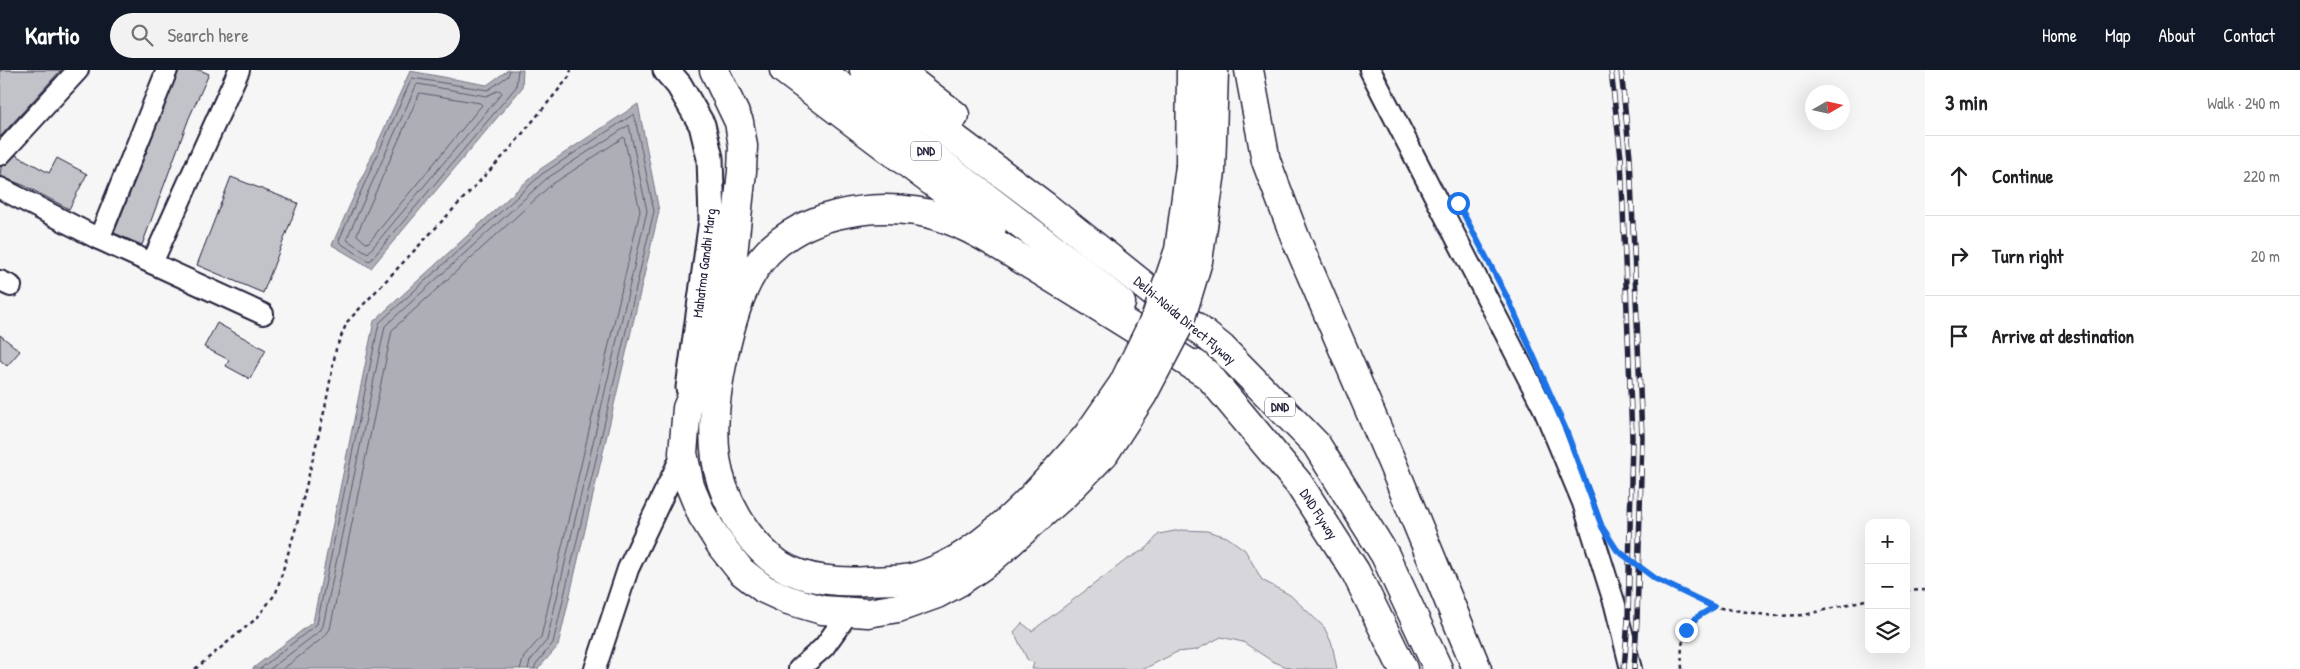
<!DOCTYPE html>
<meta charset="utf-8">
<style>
body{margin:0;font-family:"Patrick Hand",sans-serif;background:#f2f2f2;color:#202124}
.controls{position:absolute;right:15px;bottom:15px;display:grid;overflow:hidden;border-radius:10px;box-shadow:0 5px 20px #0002}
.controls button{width:45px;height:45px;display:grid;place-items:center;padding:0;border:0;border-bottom:1px solid #e0e0e0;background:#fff;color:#202124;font:25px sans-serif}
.compass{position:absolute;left:1805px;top:15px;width:45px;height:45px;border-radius:50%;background:#fff;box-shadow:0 5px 20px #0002;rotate:81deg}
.stop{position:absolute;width:15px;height:15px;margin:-11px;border:4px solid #1a73e8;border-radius:50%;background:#fff}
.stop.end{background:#1a73e8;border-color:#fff;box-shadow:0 1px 5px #0008}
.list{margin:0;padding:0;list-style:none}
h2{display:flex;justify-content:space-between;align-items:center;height:65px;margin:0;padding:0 20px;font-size:21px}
h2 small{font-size:16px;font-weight:400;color:#757577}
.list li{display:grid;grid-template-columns:32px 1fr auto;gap:15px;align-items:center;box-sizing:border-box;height:80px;padding:0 20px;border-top:1px solid #e0e0e0}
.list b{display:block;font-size:19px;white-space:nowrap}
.list em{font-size:16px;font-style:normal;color:#757577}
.icon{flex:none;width:28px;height:28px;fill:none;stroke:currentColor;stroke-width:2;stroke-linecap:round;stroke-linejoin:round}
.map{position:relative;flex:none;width:1925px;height:599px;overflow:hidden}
header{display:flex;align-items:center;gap:30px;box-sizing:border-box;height:70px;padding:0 25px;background:#111827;color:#fff}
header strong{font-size:24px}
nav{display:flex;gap:28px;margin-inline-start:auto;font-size:18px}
.search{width:350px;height:45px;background:#f2f2f2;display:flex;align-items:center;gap:12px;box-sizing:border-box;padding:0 18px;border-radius:28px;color:#757577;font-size:19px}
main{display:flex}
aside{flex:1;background:#fff}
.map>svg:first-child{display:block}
.green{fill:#d7d7db;stroke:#7c7c8b}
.water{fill:#aeaeb7;stroke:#767685}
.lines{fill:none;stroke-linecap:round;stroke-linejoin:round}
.shore{stroke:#5a5a6d;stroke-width:1}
.building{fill:#c2c2c9;stroke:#22223b}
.minor-casing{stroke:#22223b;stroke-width:24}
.major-casing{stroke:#22223b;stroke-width:29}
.highway-casing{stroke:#22223b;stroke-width:31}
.path{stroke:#22223b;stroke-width:2.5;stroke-dasharray:4 4;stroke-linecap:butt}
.minor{stroke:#fff;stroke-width:20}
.major{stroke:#fff;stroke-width:25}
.highway{stroke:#fff;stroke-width:28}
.rail-casing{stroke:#22223b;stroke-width:5.5}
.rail{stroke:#fff;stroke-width:4;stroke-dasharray:11;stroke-linecap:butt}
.highway-bridge-casing{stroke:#22223b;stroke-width:31;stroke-linecap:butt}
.highway-bridge{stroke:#fff;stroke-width:28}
.route{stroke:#1a73e8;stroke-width:6}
.labels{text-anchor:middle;stroke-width:4.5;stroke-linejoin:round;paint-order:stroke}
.shield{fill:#fff;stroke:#646476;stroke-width:1}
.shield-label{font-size:12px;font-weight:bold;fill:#22223b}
.street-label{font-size:14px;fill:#22223b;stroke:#fff}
</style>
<header>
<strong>Kartio</strong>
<div class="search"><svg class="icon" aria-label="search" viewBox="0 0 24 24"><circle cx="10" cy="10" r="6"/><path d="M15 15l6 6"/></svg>Search here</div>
<nav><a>Home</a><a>Map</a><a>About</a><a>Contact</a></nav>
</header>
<main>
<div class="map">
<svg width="1925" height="599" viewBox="0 0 1925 599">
<rect width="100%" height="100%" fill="#f6f6f7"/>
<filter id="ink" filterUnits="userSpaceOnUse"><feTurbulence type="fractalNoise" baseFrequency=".02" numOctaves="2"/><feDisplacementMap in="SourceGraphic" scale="10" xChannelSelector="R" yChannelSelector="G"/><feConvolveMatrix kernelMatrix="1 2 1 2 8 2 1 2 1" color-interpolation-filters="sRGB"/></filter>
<g filter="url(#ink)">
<path class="green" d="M1180 460 1207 461 1227 467 1245 480 1262 510 1290 525 1324 557 1332 574 1337 599H1292L1272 591 1243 572 1221 567 1196 580 1177 582 1144 599H1032L1034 593 1027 589 1014 562 1022 553 1032 561 1126 490 1147 478 1159 464Z"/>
<g class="water">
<path d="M508 0H523L522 18 371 198 332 175 410 1 487 15Z"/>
<path d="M638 34 659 141 558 576 538 599H252L313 552 374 251 539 100Z"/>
</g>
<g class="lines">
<g class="shore">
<path d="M510 0 508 6 488 20 412 8 339 170 340 173 369 191 371 190 516 17 518 0"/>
<path d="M418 14 486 26 499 20 502 23 368 183 348 171 347 168 416 16Z"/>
<path d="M420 23 480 33 482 35 369 172 366 173 357 165Z"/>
<path d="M260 599 317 554 379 253 542 104 634 44 654 141 553 573 536 594 534 599"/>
<path d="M270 599 320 561 323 556 385 256 546 109 629 55 647 141 547 570 530 591 528 599"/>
<path d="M283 599 324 567 330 559 392 260 551 115 624 67 640 141 541 567 524 587 520 599"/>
</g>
</g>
<g class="building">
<path d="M0 0H61L0 67Z"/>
<path d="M179 0H200L209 4 189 48 142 175 114 163Z"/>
<path d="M16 85 49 103 57 88 87 104 69 139 25 116 0 106 1 97 8 93Z"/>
<path d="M231 107 298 133 263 223 197 195Z"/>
<path d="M217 253 266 280 250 309 226 296 229 290 204 277Z"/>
<path d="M0 265 20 281 7 296 0 290Z"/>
</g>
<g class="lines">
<g class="minor-casing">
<g id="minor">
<path d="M1370 0 1543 337 1583 433 1615 535 1631 599"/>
<path d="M0 85 78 0"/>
<path d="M0 118 99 169 263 244"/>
<path d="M99 169 167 0"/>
<path d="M152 193 239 0"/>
<path d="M0 211 11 216"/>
<path d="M595 599 628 499 683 383"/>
<path d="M799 599 824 577 849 542"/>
</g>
</g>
<g class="major-casing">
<path id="major" d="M666 0 679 15 702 55 710 88 712 150 689 318"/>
</g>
<g class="highway-casing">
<g id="highway">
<path d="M714 0 739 52 743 76 742 101 732 194 705 294 687 338 683 383 690 416 702 445 722 477 741 501 764 519 788 530 822 540 868 543 898 538 937 524 959 512 988 492 1065 424 1104 384"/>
<path d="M784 0 992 157"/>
<path d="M820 0 1077 197 1121 233"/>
<path d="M864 0 1045 136 1222 278 1316 374 1385 485 1438 599"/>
<path d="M897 0 955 45"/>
<path d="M1249 0 1266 91 1295 167 1393 395 1477 599"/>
<path d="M1190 96 1191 0"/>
<path d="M1211 102 1214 0"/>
<path d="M1195 294 1209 306 1299 414 1355 501 1403 599"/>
<path d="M1087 366C1051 406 1016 449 971 480 955 492 930 504 911 508 897 511 882 510 868 511 841 513 804 510 780 495 747 473 721 427 716 388 711 352 717 315 725 280 733 246 743 208 768 182 805 145 864 134 915 141 958 147 998 175 1034 197 1093 233 1151 269 1209 306"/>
</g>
</g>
<g class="path">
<path d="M1616 479 1656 509 1714 537 1773 546 1804 545 1869 529"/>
<path d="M1906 521 1925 520"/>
<path d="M195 599 257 548 276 523 297 454 325 338 336 279 347 252 509 80 569 7 571 0"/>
<path d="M1682 599C1680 565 1684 554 1714 537"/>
</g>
<use href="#minor" class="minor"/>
<use href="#major" class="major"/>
<use href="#highway" class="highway"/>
<g class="rail-casing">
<g id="rail">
<path d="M1611 0 1621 88 1632 367 1628 550 1624 599"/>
<path d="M1621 0 1630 87 1642 367 1637 550 1634 599"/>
</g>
</g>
<use href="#rail" class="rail"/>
<g class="highway-bridge-casing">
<g id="highway-bridge">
<path d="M1087 366 1123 314 1156 247 1179 180 1190 96"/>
<path d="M1104 384 1143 324 1178 257 1198 191 1211 102"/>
</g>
</g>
<use href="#highway-bridge" class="highway-bridge"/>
</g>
</g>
<g class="lines" filter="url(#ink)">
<path class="route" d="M1458 133 1510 233 1534 287 1566 360 1602 457 1617 480 1656 509 1714 537 1697 547 1686 560"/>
</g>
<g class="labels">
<g class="shield">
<rect x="911" y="71.5" width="30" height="19" rx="4"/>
<rect x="1265" y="327.5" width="30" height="19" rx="4"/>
</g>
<g class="shield-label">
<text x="926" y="85">DND</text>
<text x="1280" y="341">DND</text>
</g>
<g class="street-label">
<text transform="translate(704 193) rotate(-83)" y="5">Mahatma Gandhi Marg</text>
<text transform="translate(1185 250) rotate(40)" y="5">Delhi-Noida Direct Flyway</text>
<text transform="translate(1319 444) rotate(57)" y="5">DND Flyway</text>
</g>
</g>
</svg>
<div class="controls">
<button>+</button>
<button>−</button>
<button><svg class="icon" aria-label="layers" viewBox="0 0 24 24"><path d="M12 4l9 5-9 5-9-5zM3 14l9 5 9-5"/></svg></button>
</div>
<svg class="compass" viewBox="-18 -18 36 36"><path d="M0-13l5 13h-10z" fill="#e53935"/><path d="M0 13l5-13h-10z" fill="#757577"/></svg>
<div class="stop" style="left:1458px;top:133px"></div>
<div class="stop end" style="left:1686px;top:560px"></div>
</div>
<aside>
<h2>3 min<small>Walk · 240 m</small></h2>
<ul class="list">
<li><svg class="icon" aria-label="ahead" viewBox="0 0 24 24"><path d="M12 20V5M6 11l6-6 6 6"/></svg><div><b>Continue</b></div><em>220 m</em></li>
<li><svg class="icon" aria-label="right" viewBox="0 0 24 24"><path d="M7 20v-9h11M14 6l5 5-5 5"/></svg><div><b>Turn right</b></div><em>20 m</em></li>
<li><svg class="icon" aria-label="arrive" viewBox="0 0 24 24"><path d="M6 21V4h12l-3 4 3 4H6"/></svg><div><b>Arrive at destination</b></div></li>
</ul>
</aside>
</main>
